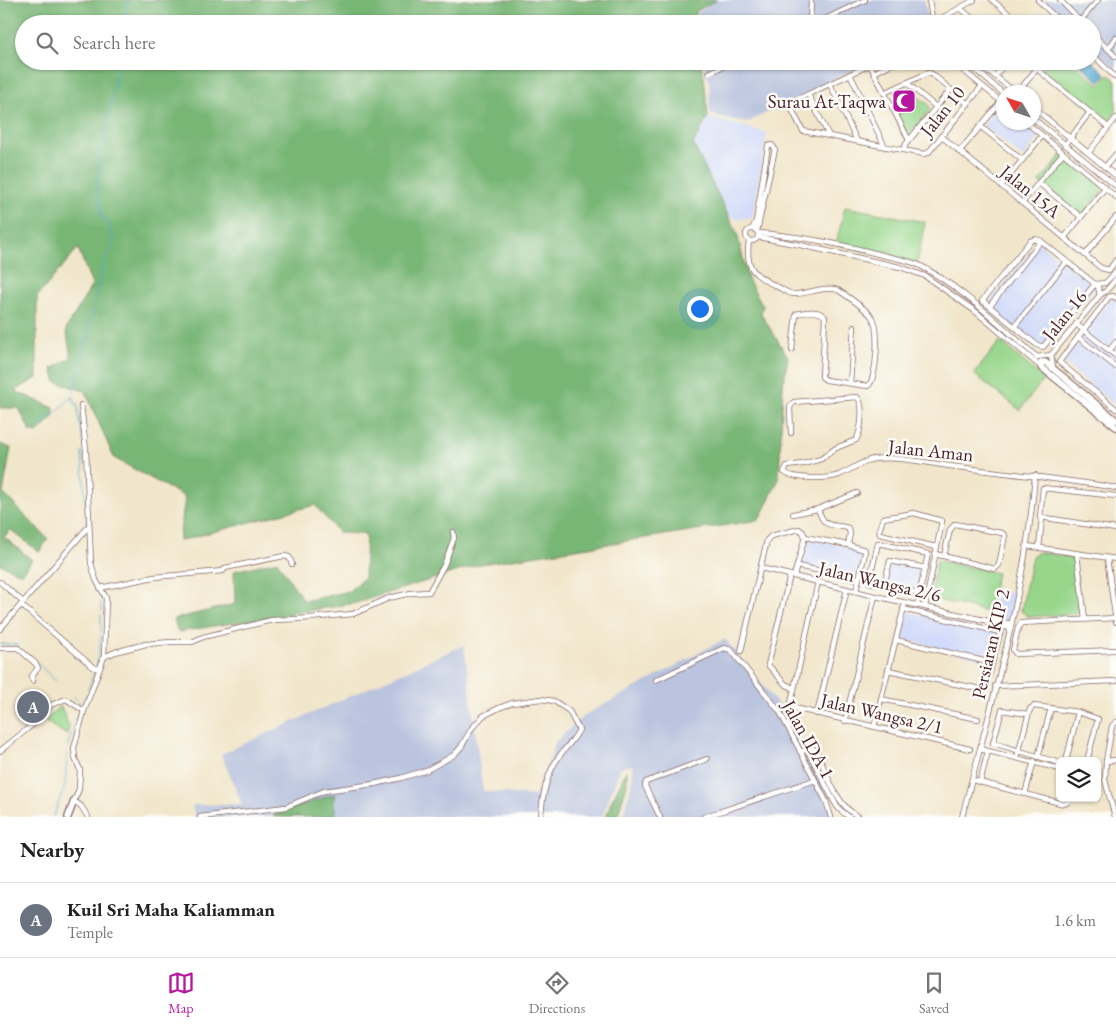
<!DOCTYPE html>
<style>
body{margin:0;font-family:"EB Garamond",serif;background:#f6f6f6;color:#222}
.controls{position:absolute;right:15px;bottom:15px;display:grid;overflow:hidden;border-radius:8px;box-shadow:0 1px 4px #0004}
.controls button{width:45px;height:45px;display:grid;place-items:center;padding:0;border:0;border-bottom:1px solid #e0e0e0;background:#fff;color:#222;font:25px sans-serif}
.compass{position:absolute;left:996px;top:85px;width:45px;height:45px;border-radius:50%;background:#fff;box-shadow:0 1px 4px #0004;rotate:309deg}
.you{position:absolute;left:699px;top:308px;width:18px;height:18px;margin:-12px;border:4px solid #fff;border-radius:50%;background:#1a73e8;box-shadow:0 0 0 8px #1a73e833}
.badge{display:grid;place-items:center;width:32px;height:32px;border-radius:50%;background:#b5179e;color:#fff;font-size:16px;font-weight:700}
.pin{position:absolute;translate:-50% -50%;border:2px solid #fff;box-shadow:0 1px 5px #0006}
.list{margin:0;padding:0;list-style:none}
h2{display:flex;justify-content:space-between;align-items:center;height:65px;margin:0;padding:0 20px;font-size:21px}
h2 small{font-size:16px;font-weight:400;color:#767676}
.list li{display:grid;grid-template-columns:32px 1fr auto;gap:15px;align-items:center;box-sizing:border-box;height:75px;padding:0 20px;border-top:1px solid #e0e0e0}
.list b{display:block;font-size:19px;white-space:nowrap}
.list p{margin:0;font-size:16px;white-space:nowrap;color:#767676}
.list em{font-size:16px;font-style:normal;color:#767676}
.icon{flex:none;width:28px;height:28px;fill:none;stroke:currentColor;stroke-width:2;stroke-linecap:round;stroke-linejoin:round}
.map{position:relative;flex:none;width:1116px;height:817px;overflow:hidden}
.search{position:absolute;background:#fff;box-shadow:0 1px 4px #0004;left:15px;right:15px;top:15px;height:55px;display:flex;align-items:center;gap:12px;box-sizing:border-box;padding:0 18px;border-radius:28px;color:#767676;font-size:19px}
.sheet{height:140px;background:#fff}
nav{display:flex;justify-content:space-around;align-items:center;box-sizing:border-box;height:70px;border-top:1px solid #e0e0e0;background:#fff;font-size:14px;color:#767676}
nav a{display:grid;justify-items:center;gap:2px}
nav .on{color:#b5179e}
.map>svg:first-child{display:block}
.built{fill:#d0daf9}
.industrial{fill:#bac4de}
.green{fill:#96d58a;stroke:#707a5a}
.forest{fill:#78b676;stroke:#616a50}
.water{fill:#53a8cf;stroke:#4e647d}
.lines{fill:none;stroke-linecap:round;stroke-linejoin:round}
.stream{stroke:#53a8cf;stroke-width:1}
.minor-casing{stroke:#846563;stroke-width:6}
.major-casing{stroke:#846563;stroke-width:8}
.minor{stroke:#fff;stroke-width:4.5}
.major{stroke:#fff;stroke-width:5.5}
.labels{text-anchor:middle;stroke-width:5;stroke-linejoin:round;paint-order:stroke}
.poi-label{font-size:19px;fill:#4a1f2b;stroke:#fdfcf7;text-anchor:end}
.street-label{font-size:19px;fill:#4a1f2b;stroke:#fdfcf7}
</style>
<div class="map">
<svg width="1116" height="817" viewBox="0 0 1116 817">
<rect width="100%" height="100%" fill="#fdfcf7"/>
<filter id="ink" filterUnits="userSpaceOnUse"><feTurbulence type="fractalNoise" baseFrequency=".02" numOctaves="2"/><feDisplacementMap in="SourceGraphic" scale="10" xChannelSelector="R" yChannelSelector="G"/><feConvolveMatrix kernelMatrix="1 2 1 2 8 2 1 2 1" color-interpolation-filters="sRGB"/></filter>
<filter id="wash" filterUnits="userSpaceOnUse"><feTurbulence type="fractalNoise" baseFrequency=".0096" numOctaves="4" result="noise"/><feDisplacementMap in="SourceGraphic" scale="20" xChannelSelector="R" yChannelSelector="G"/><feGaussianBlur stdDeviation="1.12" result="paint"/><feColorMatrix in="noise" values="0 0 0 0 0 0 0 0 0 0 0 0 0 0 0 0 0 1.4 0 .05"/><feComposite in="paint" operator="in"/></filter>
<g filter="url(#wash)">
<rect width="100%" height="100%" fill="#f1e6cb"/>
<g class="built">
<path d="M999 105 1003 108 1004 122 1021 123 1039 137 1023 158 983 125Z"/>
<path d="M708 117 767 133 752 219 729 218 693 144Z"/>
<path d="M1038 242 1095 287 1046 349 1039 351 985 308Z"/>
<path d="M1113 297 1116 299V406L1063 362 1062 359Z"/>
<path d="M806 538 862 550 864 553 858 578 798 565Z"/>
<path d="M890 563 924 570 919 591 885 584Z"/>
<path d="M996 590 1015 593 998 663 898 638 905 611 985 630Z"/>
</g>
<g class="industrial">
<path d="M718 0H924L929 24H698V12Z"/>
<path d="M1045 0H1116V69L1092 48V24H1068Z"/>
<path d="M703 61H872L746 123 710 114 709 82Z"/>
<path d="M725 639 789 718 829 798 835 817H622L632 783V765L621 767 602 817H195L192 805 242 804 221 754 464 645 483 791 536 796 556 741 585 715Z"/>
</g>
<g class="green">
<path d="M1048 61H1071L1099 85 1108 74 1116 81V112L1108 123 1042 69Z"/>
<path d="M912 92 928 104 930 110 908 135 892 105 895 103 902 113 915 103 910 94Z"/>
<path d="M1063 153 1105 188 1081 217 1039 183Z"/>
<path d="M845 207 925 222 917 264 836 244Z"/>
<path d="M1000 341 1044 379 1020 410 974 374Z"/>
<path d="M1039 552 1068 557 1074 561 1080 608 1076 614 1029 617 1021 611 1032 556Z"/>
<path d="M937 560 997 573 988 612 929 598Z"/>
<path d="M61 707 69 726 67 735 46 722 54 711Z"/>
</g>
<g class="forest">
<path d="M0 0H717L696 11 695 24H24V61H700L704 76 708 117 693 144 737 233 748 279 763 306 761 314 788 357 783 385 779 479 759 520 481 564 356 603 178 632 174 619 235 604 234 571 277 561 304 601 349 591 364 578 366 534 339 533 315 505 179 541 185 497 114 458 85 391 56 382 52 369 71 358 66 329 92 285 78 248 37 297V378L15 391 54 408 53 418 37 433 30 431 19 408H0Z"/>
<path d="M0 444 11 448 3 493 48 539 39 552 11 530 4 537 32 560 22 574 0 564Z"/>
<path d="M627 770V785L617 817H606L611 802Z"/>
<path d="M334 794 335 817H274V815Z"/>
</g>
<path class="water" d="M1077 61H1092L1106 74 1099 82Z"/>
<g class="lines">
<g class="stream">
<path d="M125 24 128 0"/>
<path d="M113 246 114 236 109 232V222L102 218 97 191 102 150 119 61"/>
<path d="M74 392 105 258 111 248"/>
<path d="M73 396 75 404H78V413L83 441"/>
<path d="M38 427 56 413 70 398 73 399"/>
<path d="M82 452 87 527"/>
<path d="M90 566 92 580 97 590"/>
<path d="M99 593 101 600"/>
<path d="M101 603 102 611"/>
<path d="M101 625V615"/>
<path d="M101 632V627"/>
<path d="M0 644 17 645 19 647"/>
<path d="M38 664 56 681"/>
<path d="M97 666 101 635"/>
<path d="M88 690 95 670"/>
<path d="M73 696 81 704"/>
<path d="M81 707 87 694"/>
<path d="M53 817 65 786 68 743 80 711"/>
</g>
</g>
</g>
<g filter="url(#ink)">
<g class="lines">
<g class="minor-casing">
<g id="minor">
<path d="M929 0 933 24"/>
<path d="M992 0 1021 24"/>
<path d="M1038 0 1062 24"/>
<path d="M1060 0 1083 24"/>
<path d="M960 8 979 24"/>
<path d="M1080 21 1098 0"/>
<path d="M933 23 974 0"/>
<path d="M810 24 811 0"/>
<path d="M815 24 865 0"/>
<path d="M1092 33 1116 57"/>
<path d="M1108 49 1116 38"/>
<path d="M1092 54 1116 78"/>
<path d="M952 61 1004 104"/>
<path d="M965 61 1004 94"/>
<path d="M976 61 1015 92"/>
<path d="M870 65 909 140"/>
<path d="M1037 69 1108 127"/>
<path d="M709 73 734 61"/>
<path d="M874 73 897 61"/>
<path d="M850 74 885 147"/>
<path d="M995 76 1007 61"/>
<path d="M907 83 936 107"/>
<path d="M830 84 857 141"/>
<path d="M1018 92 1043 61"/>
<path d="M884 93 928 73 932 74 968 104"/>
<path d="M808 94 829 136"/>
<path d="M789 104 803 131 924 154 928 153 982 86"/>
<path d="M781 107 878 61"/>
<path d="M1034 108 1116 176"/>
<path d="M1034 119 1116 186"/>
<path d="M1026 122 1116 197"/>
<path d="M980 126 1022 160"/>
<path d="M941 136 1101 268 1109 270 1116 260"/>
<path d="M1065 145 1090 112"/>
<path d="M903 150 906 144 950 90"/>
<path d="M959 152 1004 98"/>
<path d="M1088 153 1116 118"/>
<path d="M1105 167 1116 154"/>
<path d="M1039 183 1081 217"/>
<path d="M1001 186 1042 136"/>
<path d="M1022 203 1063 153"/>
<circle cx="752" cy="235" r="6"/>
<path d="M752 229 756 221 768 146 772 145 775 149 757 231"/>
<path d="M758 233C800 236 841 244 882 255 894 258 908 260 919 265 960 286 1001 326 1037 357"/>
<path d="M758 237 800 245 900 267 925 276 975 311 1041 367"/>
<path d="M1064 238 1105 188"/>
<path d="M749 240C745 270 753 274 778 287 784 290 790 295 796 294 810 293 825 286 838 290 847 296 866 309 872 317 880 327 877 379 868 386L826 380 822 377 825 317C820 309 805 312 796 314L792 350"/>
<path d="M1041 241 1095 284 1098 287 1100 295"/>
<path d="M1085 255 1116 217"/>
<path d="M1095 284 1105 283 1116 272"/>
<path d="M1116 298 1113 296 1109 297 1059 362 1116 409"/>
<path d="M982 301 1030 241 1035 239 1041 241"/>
<path d="M983 301 1037 345 1043 347 1095 284"/>
<path d="M990 306 1041 241"/>
<path d="M1076 324 1116 356"/>
<path d="M1014 327 1067 261"/>
<path d="M1078 337 1116 367"/>
<path d="M1109 351 1116 342"/>
<path d="M1037 357 1051 355"/>
<path d="M1053 368 1051 355 1100 295 1106 291 1116 279"/>
<path d="M850 383 854 327"/>
<path d="M81 405 86 450 91 563 96 580 106 598 104 657 84 711 74 748 75 758 80 770 79 789 74 801 81 806 88 817"/>
<path d="M791 433 790 407 794 402 857 397C865 404 861 432 856 440L836 448 821 459 803 464 787 466 784 472C794 480 828 479 839 475 851 470 862 461 874 459 898 456 933 464 957 467 1010 474 1063 479 1116 488"/>
<path d="M1116 496 1043 488 1040 517 1116 529"/>
<path d="M818 509C825 530 831 523 848 528L850 533 848 545"/>
<path d="M793 514 818 509 857 493"/>
<path d="M805 537 848 545 865 550V553L856 591"/>
<path d="M1027 546 1116 559"/>
<path d="M1039 548 1042 518"/>
<path d="M935 554 995 569 999 565 1005 535 1002 533 955 524 950 530 944 556"/>
<path d="M1077 554 1085 619"/>
<path d="M1107 558 1116 622"/>
<path d="M797 566 859 579"/>
<path d="M761 568 875 596 993 622 994 624 1010 628"/>
<path d="M790 575 768 665 785 684 793 688"/>
<path d="M794 576 805 537"/>
<path d="M0 582 23 602"/>
<path d="M818 582 790 707 970 749"/>
<path d="M884 585 890 561 926 568"/>
<path d="M100 588 154 577 223 571 225 568 284 556 289 557 292 564"/>
<path d="M21 605 93 667 99 669"/>
<path d="M917 605 928 554 878 543 869 582 919 593"/>
<path d="M925 607 942 521 914 513 883 518 879 531 880 534 936 547"/>
<path d="M903 609 1000 632"/>
<path d="M1115 618 1021 623 1018 628 1013 650 1016 654 1116 650"/>
<path d="M993 622 995 620 1011 624"/>
<path d="M0 629 89 526"/>
<path d="M896 640 992 663"/>
<path d="M0 648H18L36 664 38 668 31 677 33 681"/>
<path d="M741 651 767 540 771 536 799 529 803 532 805 537"/>
<path d="M104 657 115 652 146 644 171 642H192L203 637 272 620 299 619 353 614 389 598 411 593 429 592 444 565 454 538 453 532"/>
<path d="M888 670 985 690 1002 626"/>
<path d="M656 680 724 648 731 650 780 712 826 801 831 817"/>
<path d="M995 686 1116 681"/>
<path d="M881 699 978 719"/>
<path d="M817 714 847 589"/>
<path d="M1028 714 1002 710 993 743 1060 763"/>
<path d="M845 721 875 596"/>
<path d="M874 727 905 603"/>
<path d="M807 749 835 803 839 809 849 817"/>
<path d="M980 749 1060 769"/>
<path d="M0 751 36 722 51 705 66 699 84 711"/>
<path d="M800 752 811 748 816 750C826 772 836 806 859 817"/>
<path d="M1017 757 1030 709 1034 706 1078 712 1098 719 1087 761"/>
<path d="M1038 757 1051 708"/>
<path d="M1066 761 1078 712"/>
<path d="M1106 761 1116 760"/>
<path d="M972 780 1064 804 1068 802 1070 798"/>
<path d="M980 782 988 751"/>
<path d="M1025 794 1034 761"/>
<path d="M200 817 286 807 324 791 374 784 401 778 427 770 454 755 461 747 472 728 483 716 499 708 512 703 541 699 554 701 569 711 579 730C574 740 565 748 558 758 546 776 542 795 541 817"/>
<path d="M660 817 645 786 646 782 707 759"/>
<path d="M704 817 815 780"/>
<path d="M962 817C991 705 1026 591 1035 475"/>
<path d="M1115 817 1105 780 1106 761 1112 726 1116 722"/>
</g>
</g>
<g class="major-casing">
<g id="major">
<path d="M1116 420 1045 362H1041V367L1116 427"/>
<path d="M68 817 74 801"/>
</g>
</g>
<use href="#minor" class="minor"/>
<use href="#major" class="major"/>
</g>
</g>
<defs>
<g id="mosque-square" transform="scale(1.25)"><rect x="-9" y="-9" width="18" height="18" rx="4" fill="#b5179e" stroke="#fdfcf7"/><path d="M3.5-4.9A6 6 0 1 0 3.5 4.9A5 5 0 1 1 3.5-4.9Z" fill="#fff"/></g>
</defs>
<g fill-rule="evenodd">
<use href="#mosque-square" x="904" y="101"/>
</g>
<g class="labels">
<g class="poi-label">
<text x="886" y="108">Surau At-Taqwa</text>
</g>
<g class="street-label">
<text transform="translate(942 111) rotate(-51)" y="7">Jalan 10</text>
<text transform="translate(1031 191) rotate(39)" y="7">Jalan 15A</text>
<text transform="translate(1064 315) rotate(-51)" y="7">Jalan 16</text>
<text transform="translate(931 450) rotate(6)" y="7">Jalan Aman</text>
<text transform="translate(880 581) rotate(13)" y="7">Jalan Wangsa 2/6</text>
<text transform="translate(990 644) rotate(-77)" y="7">Persiaran KIP 2</text>
<text transform="translate(882 713) rotate(13)" y="7">Jalan Wangsa 2/1</text>
<text transform="translate(809 739) rotate(61)" y="7">Jalan IDA 1</text>
</g>
</g>
</svg>
<div class="controls">
<button><svg class="icon" aria-label="layers" viewBox="0 0 24 24"><path d="M12 4l9 5-9 5-9-5zM3 14l9 5 9-5"/></svg></button>
</div>
<svg class="compass" viewBox="-18 -18 36 36"><path d="M0-13l5 13h-10z" fill="#e53935"/><path d="M0 13l5-13h-10z" fill="#767676"/></svg>
<div class="you"></div>
<div class="pin badge" style="left:33px;top:707px;background:#6b7280">A</div>
<div class="search"><svg class="icon" aria-label="search" viewBox="0 0 24 24"><circle cx="10" cy="10" r="6"/><path d="M15 15l6 6"/></svg>Search here</div>
</div>
<section class="sheet">
<h2>Nearby<small></small></h2>
<ul class="list">
<li><span class="badge" style="background:#6b7280">A</span><div><b>Kuil Sri Maha Kaliamman</b><p>Temple</p></div><em>1.6 km</em></li>
</ul>
</section>
<nav>
<a class="on"><svg class="icon" aria-label="map" viewBox="0 0 24 24"><path d="M3 6l6-2 6 2 6-2v14l-6 2-6-2-6 2zM9 4v14M15 6v14"/></svg>Map</a>
<a><svg class="icon" aria-label="directions" viewBox="0 0 24 24"><path d="M12 3l9 9-9 9-9-9zM9 14v-3h6M13 9l2 2-2 2"/></svg>Directions</a>
<a><svg class="icon" aria-label="saved" viewBox="0 0 24 24"><path d="M7 4h10v16l-5-4-5 4z"/></svg>Saved</a>
</nav>
